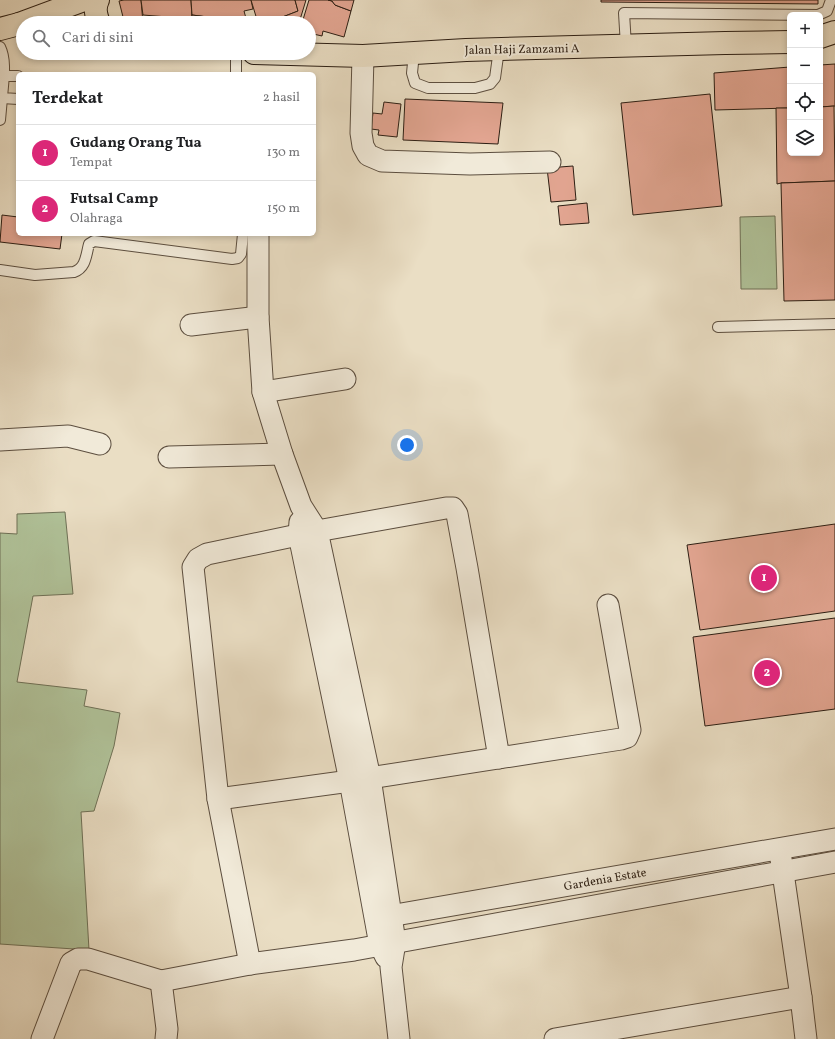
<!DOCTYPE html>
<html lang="id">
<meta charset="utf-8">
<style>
body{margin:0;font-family:Vollkorn,serif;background:#f2f2f2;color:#202124}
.controls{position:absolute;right:12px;top:12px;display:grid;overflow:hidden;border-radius:6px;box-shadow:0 2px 6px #0003}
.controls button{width:36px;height:36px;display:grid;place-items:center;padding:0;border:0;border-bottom:1px solid #e0e0e0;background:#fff;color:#202124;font:20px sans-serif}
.you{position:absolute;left:407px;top:445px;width:14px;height:14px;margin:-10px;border:3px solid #fff;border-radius:50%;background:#1a73e8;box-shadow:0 0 0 6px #1a73e833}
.badge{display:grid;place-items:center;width:26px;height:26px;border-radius:50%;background:#db2777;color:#fff;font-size:13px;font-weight:700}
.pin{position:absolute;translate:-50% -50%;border:2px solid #fff;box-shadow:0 1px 4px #0006}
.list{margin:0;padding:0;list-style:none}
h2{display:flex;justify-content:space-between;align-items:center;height:52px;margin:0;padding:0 16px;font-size:17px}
h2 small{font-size:13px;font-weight:400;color:#757577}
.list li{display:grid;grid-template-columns:26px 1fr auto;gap:12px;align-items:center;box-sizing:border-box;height:56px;padding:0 16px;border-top:1px solid #e0e0e0}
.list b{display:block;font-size:15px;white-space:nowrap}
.list p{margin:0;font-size:13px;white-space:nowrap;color:#757577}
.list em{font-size:13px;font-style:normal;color:#757577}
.icon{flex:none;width:22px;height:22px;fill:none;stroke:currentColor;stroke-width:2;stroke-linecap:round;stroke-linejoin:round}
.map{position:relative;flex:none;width:835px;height:1039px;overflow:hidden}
.search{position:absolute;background:#fff;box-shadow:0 2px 6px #0003;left:16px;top:16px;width:300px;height:44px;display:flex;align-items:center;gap:10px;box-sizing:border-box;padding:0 14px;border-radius:22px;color:#757577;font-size:15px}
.panel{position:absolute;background:#fff;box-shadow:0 2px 6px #0003;left:16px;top:72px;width:300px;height:164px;border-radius:6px}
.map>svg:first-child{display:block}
.green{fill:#b0c299;stroke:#6e7056}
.building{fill:#e2a591;stroke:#2c1e13}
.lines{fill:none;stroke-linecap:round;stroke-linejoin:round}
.service-casing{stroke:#5c4e3f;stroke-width:12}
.minor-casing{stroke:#5c4e3f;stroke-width:23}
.primary-casing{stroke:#2c1e13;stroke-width:24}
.trunk-casing{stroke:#2c1e13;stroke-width:24}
.service{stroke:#f1ead9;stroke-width:10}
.minor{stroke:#f1ead9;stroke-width:21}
.primary{stroke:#eadec4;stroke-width:22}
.trunk{stroke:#eadec4;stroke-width:22}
.labels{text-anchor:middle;stroke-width:4;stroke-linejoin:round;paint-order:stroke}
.street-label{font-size:12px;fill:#2c1e13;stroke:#f1ead9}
</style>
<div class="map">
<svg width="835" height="1039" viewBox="0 0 835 1039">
<rect width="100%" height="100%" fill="#eadec4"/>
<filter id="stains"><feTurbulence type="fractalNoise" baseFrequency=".005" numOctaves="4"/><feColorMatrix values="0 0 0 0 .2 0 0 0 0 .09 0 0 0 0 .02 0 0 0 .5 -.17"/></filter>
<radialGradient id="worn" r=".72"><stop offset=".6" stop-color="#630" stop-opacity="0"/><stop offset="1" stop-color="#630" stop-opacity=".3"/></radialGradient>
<g class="green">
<path d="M775 216 777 289H741L740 217Z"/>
<path d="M65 512 73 594 33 596 17 682 87 690 84 706 120 713 114 746 94 811 81 812 89 950 0 944V533L17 534V514Z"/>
</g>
<g class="building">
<path d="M124 0H141L143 23 124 21 119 1Z"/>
<path d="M141 0H191L192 19 143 15Z"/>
<path d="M191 0H251L253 9 244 11 247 22 192 15Z"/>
<path d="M251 0H295L298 11 267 23H258Z"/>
<path d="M295 0H306L299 23H267L298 11Z"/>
<path d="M309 0H328L332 1 335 5 351 11 344 37 323 31 322 36 309 33V23H302Z"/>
<path d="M328 0H354L351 11 335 5 332 1Z"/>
<path d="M601 0H818V4L601 2Z"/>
<path d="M192 15 247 22 192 23Z"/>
<path d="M835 64V106L820 107V65Z"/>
<path d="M790 67V108L715 110 714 73Z"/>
<path d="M710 94 722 206 633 215 621 103Z"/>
<path d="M405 99 503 103 498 144 403 140Z"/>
<path d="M384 102 401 104 397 137 378 135 379 130 371 129 373 113 382 114Z"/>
<path d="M834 106 835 181 781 183 777 184 776 108H790V153H820V107Z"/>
<path d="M573 166 576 200 551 202 547 168Z"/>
<path d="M835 181V300L784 301 781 183Z"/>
<path d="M587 203 589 223 560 225 558 206Z"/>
<path d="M2 215 18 217V234H62L60 249 0 242Z"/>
<path d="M835 524V611L700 630 687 545Z"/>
<path d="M835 618V709L705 726 693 637Z"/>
</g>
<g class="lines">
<g class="service-casing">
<g id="service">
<path d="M626 46 624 13 818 15 827 11 831 0"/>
<path d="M0 47C7 61 3 82 2 98L18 99"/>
<path d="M414 53 412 73 415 83 428 88H475L490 84 495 78 499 49"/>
<path d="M236 74V53"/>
<path d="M0 76H18"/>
<path d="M0 120 2 98"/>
<path d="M0 270 35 275 74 272C86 268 86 255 89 244L94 241 232 259 238 258 241 254 243 234"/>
<path d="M718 327 835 324"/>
</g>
</g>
<g class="minor-casing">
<g id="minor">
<path d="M363 56 361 133 363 146 368 155 382 161 470 164 550 162"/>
<path d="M258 234V317L263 392 282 454 301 506 317 531 370 778 395 942 391 967 399 1039"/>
<path d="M191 325 258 317"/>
<path d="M263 392 345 379"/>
<path d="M0 440 68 436 100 444"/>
<path d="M169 457 282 454"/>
<path d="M300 522 299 535 350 781 380 945 386 957"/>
<path d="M218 799 350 781 621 739 627 737 630 730 608 605"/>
<path d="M378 918 835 839"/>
<path d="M250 964 218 799 193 567 198 559 207 554 317 531 446 508H453L457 514 467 568 499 758"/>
<path d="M801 997 806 1039"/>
<path d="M42 1039 71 963 78 959H88L161 981"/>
<path d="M166 1039 167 1029 161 981 250 964 354 950 835 862"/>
<path d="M555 1039 801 997 781 859"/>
</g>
</g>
<g class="primary-casing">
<path id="primary" d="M0 29 19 24"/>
</g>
<g class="trunk-casing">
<g id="trunk">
<path d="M98 0C94 8 96 15 99 23"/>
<path d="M19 24 84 0"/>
<path d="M820 37 835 32"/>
<path d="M254 53 363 56 466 50 725 43 790 42"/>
</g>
</g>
<use href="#service" class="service"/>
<use href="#minor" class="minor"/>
<use href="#primary" class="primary"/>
<use href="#trunk" class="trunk"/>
</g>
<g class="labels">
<g class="street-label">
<text transform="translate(522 49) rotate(-1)" y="4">Jalan Haji Zamzami A</text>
<text transform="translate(605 879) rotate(-10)" y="4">Gardenia Estate</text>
</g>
</g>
<rect width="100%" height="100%" filter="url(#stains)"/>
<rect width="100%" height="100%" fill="url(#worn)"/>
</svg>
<div class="controls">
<button>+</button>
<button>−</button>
<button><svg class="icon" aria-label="locate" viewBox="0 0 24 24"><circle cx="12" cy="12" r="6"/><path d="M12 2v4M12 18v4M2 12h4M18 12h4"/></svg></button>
<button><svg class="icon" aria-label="layers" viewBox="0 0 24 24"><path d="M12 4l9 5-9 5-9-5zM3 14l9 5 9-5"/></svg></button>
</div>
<div class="you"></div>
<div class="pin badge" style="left:764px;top:578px">1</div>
<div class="pin badge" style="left:767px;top:673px">2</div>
<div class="search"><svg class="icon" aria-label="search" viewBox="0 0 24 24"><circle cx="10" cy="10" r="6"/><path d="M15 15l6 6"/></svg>Cari di sini</div>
<section class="panel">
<h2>Terdekat<small>2 hasil</small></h2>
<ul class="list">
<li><span class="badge">1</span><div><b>Gudang Orang Tua</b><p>Tempat</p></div><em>130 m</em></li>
<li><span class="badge">2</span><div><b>Futsal Camp</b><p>Olahraga</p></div><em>150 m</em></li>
</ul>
</section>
</div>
